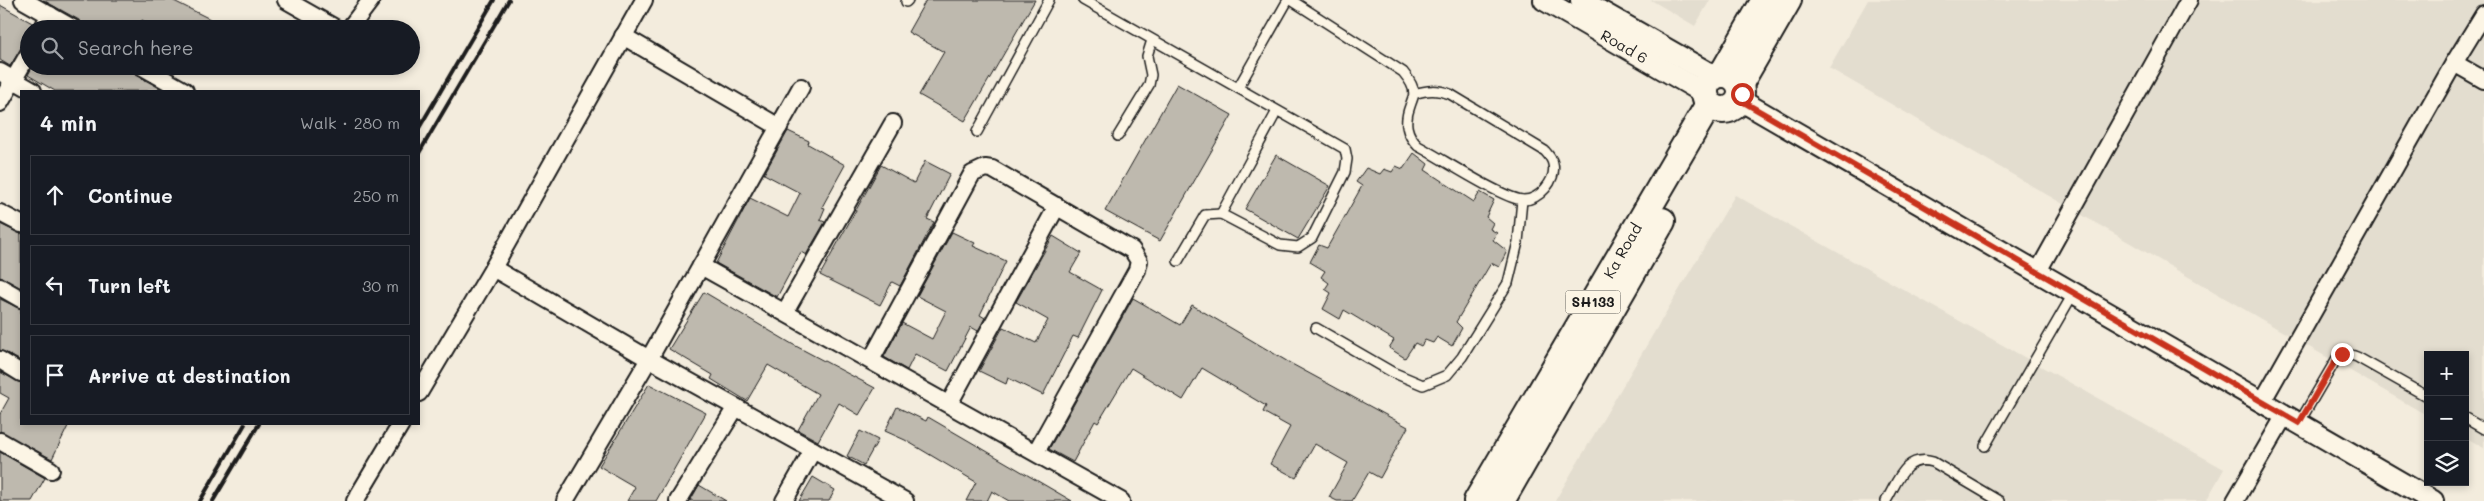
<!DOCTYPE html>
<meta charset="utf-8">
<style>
body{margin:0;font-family:Mali,sans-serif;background:#20242c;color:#f1f3f6}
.controls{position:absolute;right:15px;bottom:15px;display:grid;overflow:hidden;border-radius:0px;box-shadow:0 2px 8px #0003}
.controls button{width:45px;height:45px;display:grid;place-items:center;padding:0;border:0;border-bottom:1px solid #363941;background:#171b24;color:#f1f3f6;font:25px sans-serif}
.stop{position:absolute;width:15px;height:15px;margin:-11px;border:4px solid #c8321e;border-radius:50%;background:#fff}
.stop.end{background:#c8321e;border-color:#fff;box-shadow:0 1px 5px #0008}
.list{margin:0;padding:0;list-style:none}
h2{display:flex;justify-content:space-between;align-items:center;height:65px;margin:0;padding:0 20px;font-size:21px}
h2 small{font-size:16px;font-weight:400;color:#9ea1a6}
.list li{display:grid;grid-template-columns:32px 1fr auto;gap:15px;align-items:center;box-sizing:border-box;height:80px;margin:0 10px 10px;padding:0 10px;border:1px solid #363941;border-radius:0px}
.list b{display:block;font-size:19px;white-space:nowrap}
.list em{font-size:16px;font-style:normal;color:#9ea1a6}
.icon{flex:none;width:28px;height:28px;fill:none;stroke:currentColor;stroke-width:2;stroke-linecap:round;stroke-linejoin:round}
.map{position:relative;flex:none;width:2484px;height:501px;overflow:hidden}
.search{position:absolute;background:#171b24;box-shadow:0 2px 8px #0003;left:20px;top:20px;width:400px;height:55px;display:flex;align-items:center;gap:12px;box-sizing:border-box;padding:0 18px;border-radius:28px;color:#9ea1a6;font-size:19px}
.panel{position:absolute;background:#171b24;box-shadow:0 2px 8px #0003;left:20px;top:90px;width:400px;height:335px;border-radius:0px}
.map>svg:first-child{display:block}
.built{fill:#e3ddcf}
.building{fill:#beb9ae;stroke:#1c1c1c}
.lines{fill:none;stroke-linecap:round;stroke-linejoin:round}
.service-casing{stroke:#1c1c1c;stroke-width:12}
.minor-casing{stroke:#1c1c1c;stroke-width:20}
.tertiary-casing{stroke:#1c1c1c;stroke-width:24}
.primary-casing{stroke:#1c1c1c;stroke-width:30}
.service{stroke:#fcf5e5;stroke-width:9}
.minor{stroke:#fcf5e5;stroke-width:16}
.tertiary{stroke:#fcf5e5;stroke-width:20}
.primary{stroke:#fcf5e5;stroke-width:26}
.rail{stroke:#1c1c1c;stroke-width:4}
.route{stroke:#c8321e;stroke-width:6}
.labels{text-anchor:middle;stroke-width:4;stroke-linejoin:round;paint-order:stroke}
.shield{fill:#fcf5e5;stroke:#5f5d58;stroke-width:1}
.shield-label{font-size:14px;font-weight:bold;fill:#1c1c1c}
.street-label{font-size:15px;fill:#1c1c1c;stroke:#fcf5e5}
</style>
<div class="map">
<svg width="2484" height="501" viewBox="0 0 2484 501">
<rect width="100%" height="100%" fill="#f3ecdd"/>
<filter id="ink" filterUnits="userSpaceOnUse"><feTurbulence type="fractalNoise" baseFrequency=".02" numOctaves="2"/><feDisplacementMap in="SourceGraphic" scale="10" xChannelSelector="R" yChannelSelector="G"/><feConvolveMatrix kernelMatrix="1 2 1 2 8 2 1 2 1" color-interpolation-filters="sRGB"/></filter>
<g filter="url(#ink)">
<g class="built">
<path d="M1651 0H1710L1695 26Z"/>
<path d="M1868 0H2484V448L2465 437V355H2428V416L1829 68Z"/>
<path d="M1735 195 2224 469 2206 501H1555Z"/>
</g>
<g class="building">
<path d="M43 0H172L210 19 204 29H159L142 20 136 29H84L79 20Z"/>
<path d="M926 0H1035L965 121 919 95 944 52 908 32Z"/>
<path d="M0 5 34 24 32 29H29V36L24 44 10 66 0 60Z"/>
<path d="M33 66H131L136 75 165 91H55L28 75Z"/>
<path d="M1177 84 1232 115 1160 241 1105 211Z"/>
<path d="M788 131 809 141 808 144 845 165 822 207 825 208 820 220 825 222 806 255 801 252 777 297 716 263 750 198 788 217 800 193 764 174Z"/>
<path d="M1414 153 1428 164 1425 170 1474 202 1480 192 1494 200 1486 217 1493 223 1490 229 1497 233 1493 240 1507 251 1499 267 1491 263 1456 322 1462 328 1452 346 1437 337 1433 343 1425 340 1421 346 1415 343 1405 358 1389 348 1394 340 1344 310 1340 319 1323 309 1331 293 1325 289 1329 283 1321 277 1325 271 1310 262 1319 245 1327 248 1362 186 1356 182 1366 168 1380 174 1384 169 1392 172 1396 166 1403 169Z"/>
<path d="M1276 155 1330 186 1298 239 1245 209Z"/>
<path d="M925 161 950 174 927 219 934 222 900 286 892 282 880 305 820 275 881 165 914 183Z"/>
<path d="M0 224 21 234V288L0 277Z"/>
<path d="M952 232 975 243 973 246 1006 261 980 315 985 318 978 331 971 327 948 371 915 354 907 370 884 357 902 323 932 339 946 311 917 296Z"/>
<path d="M1053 236 1081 253 1070 272 1102 290 1078 338 1073 336 1043 395 1008 378 1006 384 979 371 1003 327 1036 343 1048 320 1016 302Z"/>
<path d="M704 292 792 344 875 388 859 415 839 403 818 441 798 430 818 394 768 365 747 401 711 379 713 375 669 349Z"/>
<path d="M1133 298 1180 325 1192 305 1290 363 1408 427 1380 478 1369 472 1352 501H1337L1329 497 1348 463 1315 444 1296 478 1270 464 1290 427 1263 412 1266 406 1202 368 1183 400 1131 368 1098 423 1095 421 1073 462 1049 449Z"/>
<path d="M0 299 21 309V361L0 350Z"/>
<path d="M0 372 21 383V424H69L52 459 0 431V414L9 398 0 393Z"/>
<path d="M649 384 706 413 656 501H627L635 487 599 466Z"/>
<path d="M897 407 926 421 928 417 1072 501H1009L992 491 987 501H966L976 482 905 440 885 431Z"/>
<path d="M860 431 878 440 864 465 847 456Z"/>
<path d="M0 452 45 478 32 501H0Z"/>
<path d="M813 477 835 490 829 501H799Z"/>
<path d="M699 485 726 501H690Z"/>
</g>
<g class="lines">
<g class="service-casing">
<g id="service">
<path d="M1083 0 1345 149 1347 159 1345 172 1312 238 1298 247 1280 245 1221 214 1277 111"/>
<path d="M1291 0 1403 72C1408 78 1414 86 1414 94 1413 98 1411 103 1410 106 1404 122 1406 134 1418 146 1441 158 1500 197 1522 200 1539 201 1557 180 1553 164 1552 158 1548 155 1545 151L1450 94C1437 89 1427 90 1414 94"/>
<path d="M906 2 908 0"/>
<path d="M1238 88 1288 0"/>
<path d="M977 132 1049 0"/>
<path d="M1118 136 1149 85 1151 75 1147 56 1152 40"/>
<path d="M1178 261 1205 215 1221 214"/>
<path d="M1316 328 1392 372 1423 385 1447 375 1462 357 1508 283 1518 242 1522 200"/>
<path d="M2465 418 2484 429"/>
<path d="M2299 423 2337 358C2344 353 2349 354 2357 357L2428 397"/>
<path d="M1985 446 2073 294"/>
<path d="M1886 501C1898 481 1905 454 1933 462L1999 501"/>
</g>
</g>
<g class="minor-casing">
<g id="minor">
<path d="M23 0 74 29"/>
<path d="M286 0 337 29"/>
<path d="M42 29 50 15"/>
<path d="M349 29 371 0"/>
<path d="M623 36 779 127"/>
<path d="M2454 63 2484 14"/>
<path d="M141 66 185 91"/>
<path d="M0 72 33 91"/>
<path d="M0 103 29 53"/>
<path d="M0 213 21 224"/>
<path d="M701 266 1121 501"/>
<path d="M493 268 649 359 905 501"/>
<path d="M2037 273 2189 0"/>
<path d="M0 287 21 299"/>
<path d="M785 312 893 123"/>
<path d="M0 360 21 373"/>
<path d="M871 360 972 174 985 168 992 169 1132 250 1139 261 1137 270 1036 452"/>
<path d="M419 393 493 268 644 0"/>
<path d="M2262 402 2454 63 2484 80"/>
<path d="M949 404 1057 206"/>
<path d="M0 441 51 470"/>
<path d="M355 501 401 424"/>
<path d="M565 501 649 359 801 87"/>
<path d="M678 501 736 407"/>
<path d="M784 501 813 450"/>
<path d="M2235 501 2285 415"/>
</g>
</g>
<g class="tertiary-casing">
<g id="tertiary">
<path d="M1544 0 1704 93"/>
<path d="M1581 0 1714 76"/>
<path d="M1740 100 2433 501"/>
</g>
</g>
<g class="primary-casing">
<g id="primary">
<path d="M1723 73 1765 0"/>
<circle cx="1723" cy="92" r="18"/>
<path d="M1740 83 1788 0"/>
<path d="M1477 501 1709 104"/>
<path d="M1501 501 1662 221"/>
</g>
</g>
<use href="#service" class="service"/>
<use href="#minor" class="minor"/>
<use href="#tertiary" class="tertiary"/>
<use href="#primary" class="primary"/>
<g class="rail">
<path d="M419 128 494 0"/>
<path d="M419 153 509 0"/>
<path d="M200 501 245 424"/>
<path d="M213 501 259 424"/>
</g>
</g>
</g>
<g class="lines" filter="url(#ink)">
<path class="route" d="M1742 94 1740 100 2299 423 2337 358 2342 354"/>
</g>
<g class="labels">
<rect class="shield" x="1565.5" y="290.5" width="55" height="23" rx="4"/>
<g class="shield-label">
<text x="1593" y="307">SH133</text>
</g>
<g class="street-label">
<text transform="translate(1624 47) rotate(30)" y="5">Road 6</text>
<text transform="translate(1623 251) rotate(-60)" y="5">Ka Road</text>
</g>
</g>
</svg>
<div class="controls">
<button>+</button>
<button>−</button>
<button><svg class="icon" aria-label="layers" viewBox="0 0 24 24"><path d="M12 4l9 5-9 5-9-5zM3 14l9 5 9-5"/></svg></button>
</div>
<div class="stop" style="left:1742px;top:94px"></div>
<div class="stop end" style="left:2342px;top:354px"></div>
<div class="search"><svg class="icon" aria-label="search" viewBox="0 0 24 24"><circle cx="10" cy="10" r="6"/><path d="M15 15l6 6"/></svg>Search here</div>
<section class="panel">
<h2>4 min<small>Walk · 280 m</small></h2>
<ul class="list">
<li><svg class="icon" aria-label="ahead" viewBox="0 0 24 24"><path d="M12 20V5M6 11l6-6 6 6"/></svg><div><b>Continue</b></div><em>250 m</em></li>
<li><svg class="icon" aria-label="left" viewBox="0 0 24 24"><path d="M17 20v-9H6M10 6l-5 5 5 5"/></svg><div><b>Turn left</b></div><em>30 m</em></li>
<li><svg class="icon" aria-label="arrive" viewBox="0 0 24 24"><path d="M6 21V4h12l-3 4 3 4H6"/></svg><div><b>Arrive at destination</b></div></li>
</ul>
</section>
</div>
